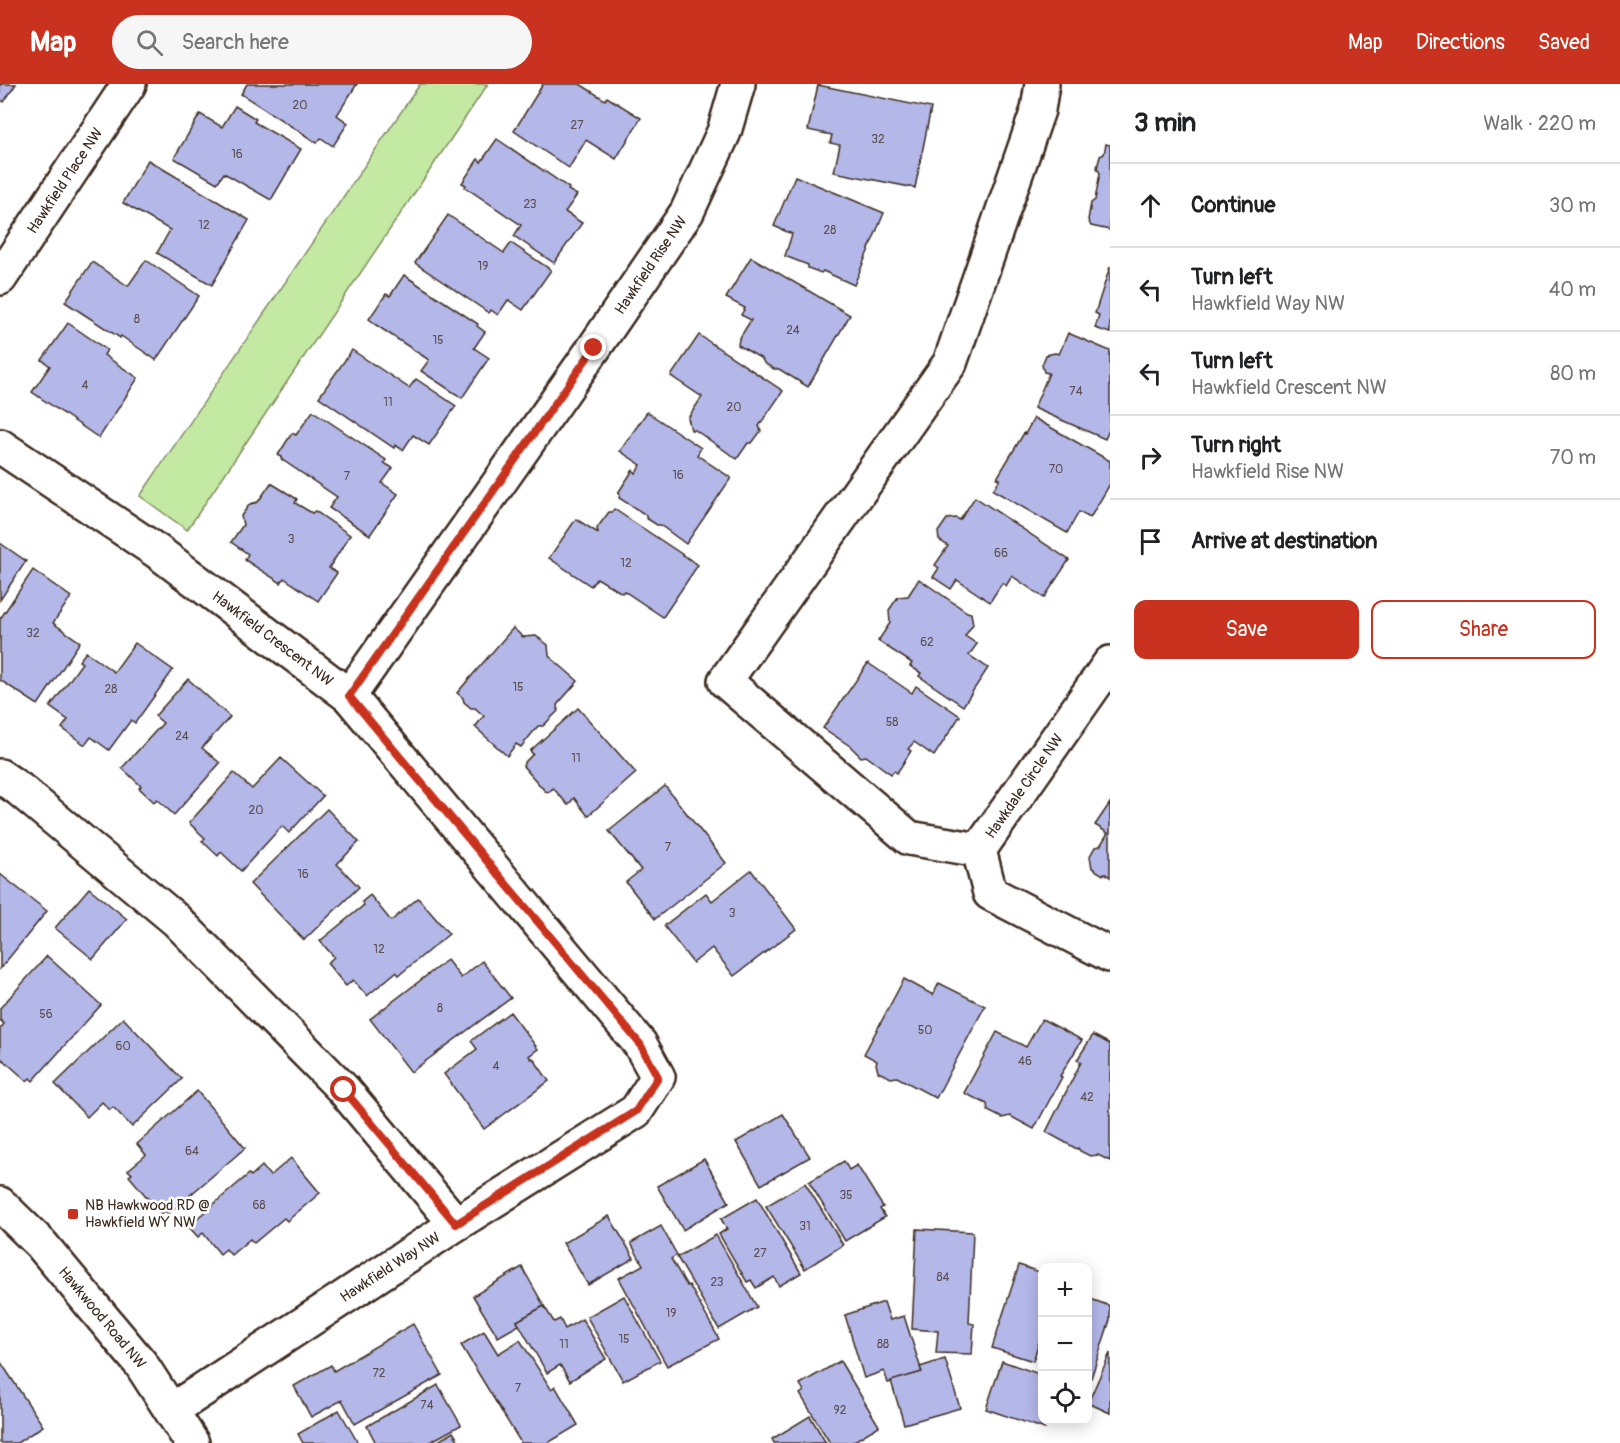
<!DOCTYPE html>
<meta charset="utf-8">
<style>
body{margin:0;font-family:Pangolin,sans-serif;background:#f6f6f6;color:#202124}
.controls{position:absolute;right:18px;bottom:18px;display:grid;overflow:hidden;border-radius:12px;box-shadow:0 3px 15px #0003}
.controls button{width:54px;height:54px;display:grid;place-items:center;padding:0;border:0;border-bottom:2px solid #e0e0e0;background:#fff;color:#202124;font:30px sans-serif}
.stop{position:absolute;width:18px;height:18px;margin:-14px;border:4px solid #c8321e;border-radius:50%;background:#fff}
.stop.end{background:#c8321e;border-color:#fff;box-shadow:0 2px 6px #0008}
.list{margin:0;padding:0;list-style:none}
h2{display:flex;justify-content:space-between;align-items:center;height:78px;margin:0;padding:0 24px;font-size:26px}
h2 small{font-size:20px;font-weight:400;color:#757577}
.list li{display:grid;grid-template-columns:39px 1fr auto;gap:18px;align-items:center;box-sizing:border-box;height:84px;padding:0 24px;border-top:2px solid #e0e0e0}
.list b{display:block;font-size:22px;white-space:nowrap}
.list p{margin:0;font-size:20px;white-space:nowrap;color:#757577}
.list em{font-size:20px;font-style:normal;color:#757577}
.actions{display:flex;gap:12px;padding:18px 24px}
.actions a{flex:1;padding:14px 0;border:2px solid #c8321e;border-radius:12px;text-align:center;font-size:21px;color:#c8321e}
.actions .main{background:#c8321e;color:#fff}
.icon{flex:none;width:33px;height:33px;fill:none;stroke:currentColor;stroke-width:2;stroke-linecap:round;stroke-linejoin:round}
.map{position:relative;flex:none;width:1110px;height:1359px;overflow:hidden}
header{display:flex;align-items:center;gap:36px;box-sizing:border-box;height:84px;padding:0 30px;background:#c8321e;color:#fff}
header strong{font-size:28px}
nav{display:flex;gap:33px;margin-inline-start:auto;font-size:21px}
.search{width:420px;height:54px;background:#f6f6f6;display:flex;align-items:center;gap:15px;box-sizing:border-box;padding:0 21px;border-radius:33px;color:#757577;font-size:22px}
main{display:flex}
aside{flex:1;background:#fff}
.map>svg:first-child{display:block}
.green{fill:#c4e9a3;stroke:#808a60;stroke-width:1.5}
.building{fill:#b4b8e9;stroke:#3b2a1e;stroke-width:1.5}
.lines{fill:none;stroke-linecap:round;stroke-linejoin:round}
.minor-casing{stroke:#3b2a1e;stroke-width:38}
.minor{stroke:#fff;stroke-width:33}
.route{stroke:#c8321e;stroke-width:8}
.poi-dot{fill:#c8321e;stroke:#fff;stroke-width:2}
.labels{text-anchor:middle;stroke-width:5;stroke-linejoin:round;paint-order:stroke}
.number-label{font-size:12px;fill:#594e51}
.street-label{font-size:15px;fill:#3b2a1e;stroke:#fff}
.poi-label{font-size:15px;fill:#3b2a1e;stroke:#fff;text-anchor:start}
</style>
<header>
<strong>Map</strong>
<div class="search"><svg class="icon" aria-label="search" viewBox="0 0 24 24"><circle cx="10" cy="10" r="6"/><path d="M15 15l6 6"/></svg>Search here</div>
<nav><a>Map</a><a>Directions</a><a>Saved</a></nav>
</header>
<main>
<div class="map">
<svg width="1110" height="1359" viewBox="0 0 1110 1359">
<rect width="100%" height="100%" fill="#fff"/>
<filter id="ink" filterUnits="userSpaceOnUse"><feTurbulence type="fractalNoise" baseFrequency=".0167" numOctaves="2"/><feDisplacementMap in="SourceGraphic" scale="12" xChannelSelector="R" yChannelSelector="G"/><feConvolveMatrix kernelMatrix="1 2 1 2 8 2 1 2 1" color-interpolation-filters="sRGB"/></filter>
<g filter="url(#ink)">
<path class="green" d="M420 0H488L187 446 140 412Z"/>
<g class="building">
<path d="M0 0H16L4 18 0 15Z"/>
<path d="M247 0H357L337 31 348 39 333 62 321 54 317 59 241 10Z"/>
<path d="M543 0H580L605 16 607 13 641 34 616 75 586 56 569 84 514 47Z"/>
<path d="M818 1 931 24 915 104 834 88 840 61 830 59 832 51 808 46Z"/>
<path d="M235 22 256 35 254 38 301 65 271 116 224 89 217 99 174 74 200 30 222 43Z"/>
<path d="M497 55 569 104 568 106 577 111 565 128 582 139 554 179 514 152 521 141 465 103 466 101 462 99 478 75 481 78Z"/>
<path d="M1106 60 1110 61V146L1091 142 1088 136 1091 119 1095 116 1100 89 1097 84 1100 72 1104 70Z"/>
<path d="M148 76 249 136 212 201 157 169 170 146 123 119Z"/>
<path d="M795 92 884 129 854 201 823 187 821 189 808 184V181L785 172 792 150 774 142Z"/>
<path d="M448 131 504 169 511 159 551 186 523 226 508 216 498 231 491 226 489 229 415 179Z"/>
<path d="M751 173 850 231 808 303 779 285H774L764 279 762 275 738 261 739 255 751 236 741 231 745 224 726 214Z"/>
<path d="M146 176 199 212 156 276 121 252 120 254 65 218 92 178 128 202Z"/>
<path d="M1110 183V249L1095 244 1099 231 1095 229Z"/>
<path d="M404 191 478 240 477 242 485 248 474 264 489 274 462 314 421 287 429 276 373 239V238L369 235 386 210 390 212Z"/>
<path d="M68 239 107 266 104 271 138 294 99 354 32 308 50 282 42 276Z"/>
<path d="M1068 249 1110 267V344L1105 355 1034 324 1049 289 1044 288 1042 281 1046 271 1055 269 1059 270Z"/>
<path d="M699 251 783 307 759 342 761 347 752 359H748L737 375 695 346H691L688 334 702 313 671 292Z"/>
<path d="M352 266 409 304 416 295 456 322 429 361 413 351 403 366 395 361 394 364 319 313Z"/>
<path d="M313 327 386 376 384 379 393 384 382 399 398 410 370 451 329 424 337 413 281 375 282 373 278 371 292 349 296 351Z"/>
<path d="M647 328 701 364 697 371 731 394 686 460 660 441H657L646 434V431L619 414 620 410 618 409 633 386 636 389 641 381 620 367Z"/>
<path d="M1034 334 1110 377V400L1090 434 1079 428 1067 449 993 406 1000 395 997 394 1024 349 1025 350Z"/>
<path d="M271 399 297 415 295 419 312 429 315 427 350 451 329 484 337 489 318 517 284 494 281 499 245 476 248 470 231 458 243 441 241 432 250 420 258 418Z"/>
<path d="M975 413 1069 476 1044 514 1012 492 1006 502 1002 499 990 518 957 496 951 505 933 493 939 484 935 481 948 462 939 456 938 448 947 435 956 434 960 436Z"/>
<path d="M614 425 698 481 663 533 624 507 622 509 597 494 591 502 549 474 576 435 598 449 597 444 609 428H612Z"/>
<path d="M0 459 26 477 0 516Z"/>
<path d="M33 486 71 513 53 539 80 558 38 621 0 596V535Z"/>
<path d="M919 495 967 528 971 529 973 540 965 552 977 560 969 571 988 584 963 622 919 592 921 589 910 582 912 579 878 557 890 539 889 526 898 513 908 512Z"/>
<path d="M513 544 523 553 536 552 548 561 549 572 578 597 557 621 558 627 543 642H538L521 663 516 660 507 672 475 643 484 632 475 624H471L464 618 463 614 457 609Z"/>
<path d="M135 559 173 586 135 639 131 636 109 666 91 653 85 661 62 644 68 636 50 623 82 579 79 577 86 568 114 588Z"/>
<path d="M868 579 912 609 916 602 960 632 934 672 914 658 908 665 911 667 897 689 894 687 891 690 866 672 861 673 850 662 823 644Z"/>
<path d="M188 595 230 633 202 664 220 679 174 731 157 715 154 718 139 704 141 702 122 684 163 639 155 632Z"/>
<path d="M578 624 636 689 588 732 574 714 568 721 553 704 549 708 545 707 523 682 524 679 533 670 530 667Z"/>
<path d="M281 674 323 712 289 749 282 742 241 787 221 768 218 772 202 757 205 754 189 739 234 689 252 705Z"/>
<path d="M665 702 726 779 655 835 626 798 641 786 609 747Z"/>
<path d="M1110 719V793L1104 789 1103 791 1092 784 1090 772 1095 763 1100 762 1108 749 1095 741Z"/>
<path d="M327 725 359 758 337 780 359 803 304 856 250 800Z"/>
<path d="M751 786 796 845 734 892 712 864 693 879 664 842 706 809 712 817Z"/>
<path d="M0 790 47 827 0 885Z"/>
<path d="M89 804 127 835 93 875 55 844Z"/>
<path d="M370 811 391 837 418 814 449 850 399 891 396 888 367 912 353 896 346 902 345 901 327 879 334 873 320 857 364 821 362 818Z"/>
<path d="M47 872 101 921 33 997 30 994 27 997 0 973V945L4 940 0 936V924Z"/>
<path d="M447 876 461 894 482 877 511 914 411 988 370 935Z"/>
<path d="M904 895 933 911 939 899 985 922 936 1014 897 993 891 994 878 988 876 980 877 977 864 970Z"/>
<path d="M510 928 538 965 529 972 531 975 533 974 549 997 484 1045 444 990 477 965 471 957Z"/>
<path d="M123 934 182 995 132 1043 113 1023 110 1026 102 1018 87 1033 55 1000Z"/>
<path d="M1042 935 1082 956 1060 992 1062 993 1034 1045 1010 1032 1002 1034 988 1027 987 1020 964 1009 997 948 1026 963Z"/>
<path d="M1093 951 1110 960V1077L1098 1071 1090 1072 1080 1067 1078 1064 1077 1065 1046 1048 1081 978 1077 976Z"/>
<path d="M197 1007 245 1064 168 1130 165 1127 161 1130 129 1092 132 1090 128 1086 146 1071 137 1060Z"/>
<path d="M783 1030 810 1073 761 1101 736 1058Z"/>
<path d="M291 1074 320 1109 287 1137 284 1134 254 1159 250 1155 231 1171 226 1165 220 1170 203 1149 198 1153 188 1142 249 1090 251 1092 262 1082 270 1092Z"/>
<path d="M704 1075 729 1118 683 1146 657 1102Z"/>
<path d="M844 1077 849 1086 857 1081 883 1123 880 1125 885 1133 845 1157 809 1098Z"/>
<path d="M805 1099 843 1161 805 1185 766 1122Z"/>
<path d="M757 1114 801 1189 779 1202 774 1193 756 1204 751 1196 747 1198 719 1150 727 1145 721 1135Z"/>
<path d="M609 1132 634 1174 588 1201 563 1159Z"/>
<path d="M661 1142 677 1171 671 1175 687 1202 689 1201 719 1255 667 1282 619 1194 643 1181 631 1159Z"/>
<path d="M917 1145 973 1148 969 1239 974 1240 972 1270 936 1269 938 1247 912 1245Z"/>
<path d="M716 1151 757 1223 719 1245 677 1173Z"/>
<path d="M1019 1181 1042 1189V1249L1033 1277 992 1264Z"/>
<path d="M522 1183 544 1222 517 1237 519 1241 498 1253 473 1212Z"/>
<path d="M624 1212 660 1277 623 1297 587 1233Z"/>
<path d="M1088 1214 1110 1222V1236L1091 1294 1088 1293Z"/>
<path d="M884 1218 890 1236 904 1232 922 1288 888 1299 884 1287 864 1294 845 1231Z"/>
<path d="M544 1222 554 1238 560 1235 565 1245 582 1235 606 1275 570 1297 560 1281 547 1289 517 1237Z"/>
<path d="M413 1240 442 1291 355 1340 342 1316 311 1333 294 1302 331 1281 334 1287Z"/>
<path d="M484 1247 498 1270 520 1256 551 1305 555 1302 578 1341 548 1359H521L461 1261Z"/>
<path d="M1110 1269V1329L1088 1319Z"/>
<path d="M945 1275 960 1324 904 1340 891 1297 922 1288 920 1283Z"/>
<path d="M0 1277 43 1342 17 1359H0Z"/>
<path d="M840 1277 879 1342 851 1359H830L800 1310 804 1307 800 1300Z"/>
<path d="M1002 1277 1042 1291V1336H1048L1045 1345 986 1325Z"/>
<path d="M438 1301 461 1341 428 1359H376L367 1342Z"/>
<path d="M339 1326 358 1359H303L298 1350Z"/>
<path d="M810 1332 826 1359H774L772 1355Z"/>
<path d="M453 1348 460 1359H435Z"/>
</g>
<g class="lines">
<g class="minor-casing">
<g id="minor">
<path id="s1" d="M0 194 129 0"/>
<path id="s2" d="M0 362 158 468 349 612 640 960 658 993 636 1027 456 1140 172 1326"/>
<path d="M1110 579 979 766 990 809 1110 871"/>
<path id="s3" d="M349 612 594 264 687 128 724 48 738 0"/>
<path d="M0 692 19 705 176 836 344 1006 456 1140"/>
<path d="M979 766 909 754 725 597 950 279 1038 26 1042 0"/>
<path id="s4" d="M0 1120 41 1160 141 1280 192 1359"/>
</g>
</g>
<use href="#minor" class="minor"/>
</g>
</g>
<g class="lines" filter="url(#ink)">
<path class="route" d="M344 1006 456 1140 636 1027 658 993 640 960 349 612 594 264"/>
</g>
<rect class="poi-dot" x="67" y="1124" width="12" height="12" rx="3"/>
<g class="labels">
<g class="number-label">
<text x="300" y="25">20</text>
<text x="577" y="45">27</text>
<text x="878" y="59">32</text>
<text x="237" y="74">16</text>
<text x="530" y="124">23</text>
<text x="204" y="145">12</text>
<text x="830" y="150">28</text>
<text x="483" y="186">19</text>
<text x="137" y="239">8</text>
<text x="793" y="250">24</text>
<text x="438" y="260">15</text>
<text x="85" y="305">4</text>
<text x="1076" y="311">74</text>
<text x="388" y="322">11</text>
<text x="734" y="327">20</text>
<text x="1056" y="389">70</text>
<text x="678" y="395">16</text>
<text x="347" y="396">7</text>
<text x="291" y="459">3</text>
<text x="1001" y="473">66</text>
<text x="626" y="483">12</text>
<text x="33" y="553">32</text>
<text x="927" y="562">62</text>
<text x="518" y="607">15</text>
<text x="111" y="609">28</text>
<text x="892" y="642">58</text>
<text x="182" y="656">24</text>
<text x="576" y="678">11</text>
<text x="256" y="730">20</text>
<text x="668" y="767">7</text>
<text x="303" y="794">16</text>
<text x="732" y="833">3</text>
<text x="379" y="869">12</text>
<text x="440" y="928">8</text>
<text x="46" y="934">56</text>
<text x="925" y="950">50</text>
<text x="123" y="966">60</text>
<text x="1025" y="981">46</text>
<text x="496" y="986">4</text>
<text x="1087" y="1017">42</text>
<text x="192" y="1071">64</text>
<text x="846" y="1115">35</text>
<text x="259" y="1125">68</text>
<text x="805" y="1146">31</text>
<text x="760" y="1173">27</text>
<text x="943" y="1197">84</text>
<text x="717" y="1202">23</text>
<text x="671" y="1233">19</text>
<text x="624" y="1259">15</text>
<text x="564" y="1264">11</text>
<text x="883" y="1264">88</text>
<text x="379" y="1293">72</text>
<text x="518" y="1308">7</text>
<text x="427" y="1325">74</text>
<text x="840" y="1330">92</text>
</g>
<g class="street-label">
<text dy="5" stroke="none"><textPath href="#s1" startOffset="117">Hawkfield Place NW</textPath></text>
<text dy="5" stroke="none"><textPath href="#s3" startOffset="526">Hawkfield Rise NW</textPath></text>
<text dy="5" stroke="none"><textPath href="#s2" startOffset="334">Hawkfield Crescent NW</textPath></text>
<text transform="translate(1024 702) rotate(-55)" y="5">Hawkdale Circle NW</text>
<text transform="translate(390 1183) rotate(-33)" y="5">Hawkfield Way NW</text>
<text dy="5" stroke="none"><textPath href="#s4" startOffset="153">Hawkwood Road NW</textPath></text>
</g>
<g class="poi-label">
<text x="85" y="1126">NB Hawkwood RD @<tspan x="85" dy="17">Hawkfield WY NW</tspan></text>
</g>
</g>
</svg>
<div class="controls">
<button>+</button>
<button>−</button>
<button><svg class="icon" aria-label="locate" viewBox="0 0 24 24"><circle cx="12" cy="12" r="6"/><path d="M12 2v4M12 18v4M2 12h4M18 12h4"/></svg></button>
</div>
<div class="stop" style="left:344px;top:1006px"></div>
<div class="stop end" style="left:594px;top:264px"></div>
</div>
<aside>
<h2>3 min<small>Walk · 220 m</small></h2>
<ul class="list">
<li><svg class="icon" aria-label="ahead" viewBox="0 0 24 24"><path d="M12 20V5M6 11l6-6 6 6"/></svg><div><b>Continue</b></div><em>30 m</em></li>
<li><svg class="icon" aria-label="left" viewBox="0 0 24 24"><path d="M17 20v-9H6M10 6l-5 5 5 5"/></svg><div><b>Turn left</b><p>Hawkfield Way NW</p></div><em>40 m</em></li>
<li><svg class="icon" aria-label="left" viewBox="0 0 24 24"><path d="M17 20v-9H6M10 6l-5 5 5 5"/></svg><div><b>Turn left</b><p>Hawkfield Crescent NW</p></div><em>80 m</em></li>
<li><svg class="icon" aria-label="right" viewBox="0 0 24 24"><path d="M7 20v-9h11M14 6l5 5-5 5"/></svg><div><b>Turn right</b><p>Hawkfield Rise NW</p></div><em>70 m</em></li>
<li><svg class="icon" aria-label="arrive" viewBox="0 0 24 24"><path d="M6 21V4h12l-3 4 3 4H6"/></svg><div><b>Arrive at destination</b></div></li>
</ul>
<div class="actions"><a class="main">Save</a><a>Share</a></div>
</aside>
</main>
